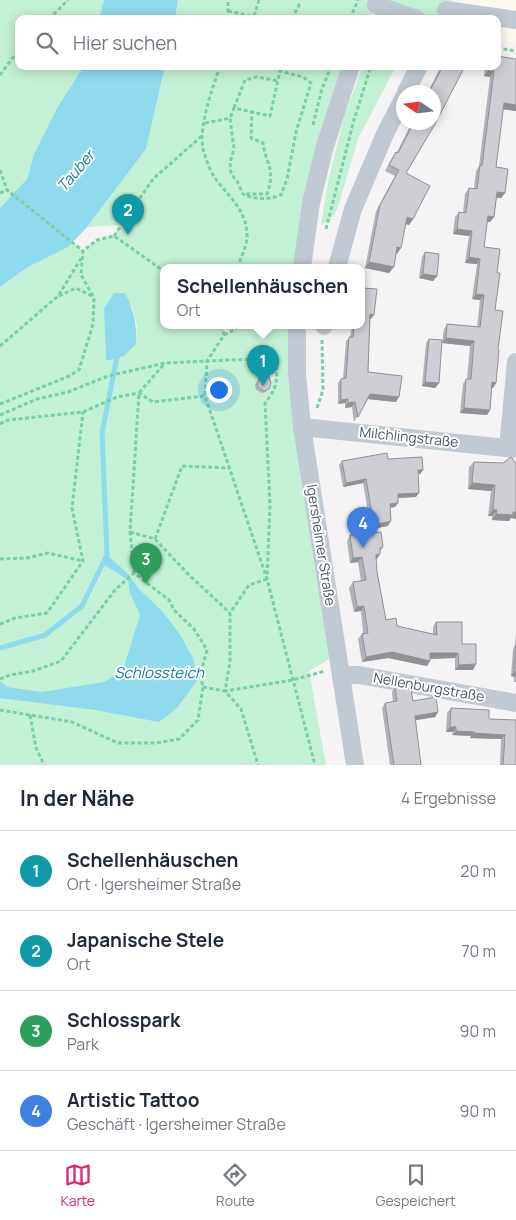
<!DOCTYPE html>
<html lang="de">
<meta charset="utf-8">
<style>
body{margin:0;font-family:Manrope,sans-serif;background:#f2f2f3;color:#1f2937}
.compass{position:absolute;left:396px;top:85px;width:45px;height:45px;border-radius:50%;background:#fff;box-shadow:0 2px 12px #0003;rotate:283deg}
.you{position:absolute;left:218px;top:389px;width:18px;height:18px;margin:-12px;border:4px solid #fff;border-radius:50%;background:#1a73e8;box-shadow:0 0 0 8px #1a73e833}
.badge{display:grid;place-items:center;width:32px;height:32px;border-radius:50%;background:#db2777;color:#fff;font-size:16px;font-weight:700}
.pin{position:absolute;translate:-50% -41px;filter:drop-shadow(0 1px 2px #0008)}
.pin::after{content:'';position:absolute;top:26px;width:18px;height:15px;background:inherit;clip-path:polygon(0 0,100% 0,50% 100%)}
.popup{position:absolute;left:160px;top:264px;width:205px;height:65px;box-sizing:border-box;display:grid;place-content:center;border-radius:10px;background:#fff;filter:drop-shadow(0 1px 4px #0005);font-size:16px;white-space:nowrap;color:#747a83}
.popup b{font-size:19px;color:#1f2937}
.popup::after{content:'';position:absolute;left:50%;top:100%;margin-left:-10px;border:10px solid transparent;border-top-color:#fff}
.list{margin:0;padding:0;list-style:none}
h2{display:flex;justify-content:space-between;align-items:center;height:65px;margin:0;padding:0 20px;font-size:21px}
h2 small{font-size:16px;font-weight:400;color:#747a83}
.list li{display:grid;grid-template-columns:32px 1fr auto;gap:15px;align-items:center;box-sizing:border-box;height:80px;padding:0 20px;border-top:1px solid #e0e1e3}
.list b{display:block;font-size:19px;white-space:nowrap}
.list p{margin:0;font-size:16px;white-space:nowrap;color:#747a83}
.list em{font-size:16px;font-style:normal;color:#747a83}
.icon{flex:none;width:28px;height:28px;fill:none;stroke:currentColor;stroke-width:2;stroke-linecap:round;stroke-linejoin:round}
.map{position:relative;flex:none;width:516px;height:765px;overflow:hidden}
.search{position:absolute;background:#fff;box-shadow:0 2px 12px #0003;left:15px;right:15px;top:15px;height:55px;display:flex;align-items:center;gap:12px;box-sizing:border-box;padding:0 18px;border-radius:10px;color:#747a83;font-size:19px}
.sheet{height:385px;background:#fff}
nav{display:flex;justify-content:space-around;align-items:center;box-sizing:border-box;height:70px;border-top:1px solid #e0e1e3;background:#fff;font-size:14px;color:#747a83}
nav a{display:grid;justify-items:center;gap:2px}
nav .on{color:#db2777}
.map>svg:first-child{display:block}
.commercial{fill:#fdf9ef}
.green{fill:#c3f1d5;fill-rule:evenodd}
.water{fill:#90daee}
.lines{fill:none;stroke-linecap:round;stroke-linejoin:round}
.stream{stroke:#90daee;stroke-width:5}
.path{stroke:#7ad0a6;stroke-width:3;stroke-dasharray:4 2.5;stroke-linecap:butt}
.minor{stroke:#c1cad2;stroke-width:18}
.wall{fill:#b0b2b7}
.shaded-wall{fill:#909195}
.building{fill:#cdcfd5;stroke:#909195}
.labels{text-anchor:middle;stroke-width:4;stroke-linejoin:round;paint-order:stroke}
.street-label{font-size:14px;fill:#4a5661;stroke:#fff}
.water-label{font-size:15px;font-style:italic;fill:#0c7c9b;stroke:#fff}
</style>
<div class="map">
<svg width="516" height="765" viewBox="0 0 516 765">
<rect width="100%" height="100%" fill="#f5f3f3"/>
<path class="commercial" d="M463 0H516V43L497 41V19H454Z"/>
<g class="green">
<path d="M0 0H104L99 19H19V66H84L57 108 34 154 27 179 0 208Z"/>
<path d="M178 0H451L442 19H417L376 5 369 19H175Z"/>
<path d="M165 66H351L302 267H164V325H222L225 335 239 327H284V325H297L338 654 309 671 326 765H0V287L28 267 71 243 75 244 83 251 97 240 114 236 121 225 87 227 146 149ZM132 306 137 325 136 344 124 356 106 361 104 309ZM276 367 277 375 269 383V390L265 393 258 391 256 384 260 370Z"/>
<path d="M363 66H396L358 139 337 210 330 220 321 225 328 182 344 117Z"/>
</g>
<g class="water">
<path d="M104 0H178L175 19H99Z"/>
<path d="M84 66H165L146 149 87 227 68 247 28 267 0 287V208L27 179 34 154 57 108Z"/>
<path d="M114 293H125C134 310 137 325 136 344L124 356 106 361 104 309Z"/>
<path d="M107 555 128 574 139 589 162 611 179 633 193 658 197 681 177 708 159 722 95 710 0 698V681L7 687 42 692 104 682 123 670 140 615 130 593 128 580 103 564Z"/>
</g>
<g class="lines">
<path class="stream" d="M0 648 45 635 82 606 107 555 102 433 117 357"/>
<g class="path">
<path d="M228 11 264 19"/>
<path d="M254 16 259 0"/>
<path d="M49 19 68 0"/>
<path d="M228 19V0"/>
<path d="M292 19 300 3"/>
<path d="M350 19 358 0"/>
<path d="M497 48 516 51"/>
<path d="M220 66C212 91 197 128 204 153 207 161 210 171 215 178 229 197 248 211 247 238 246 248 241 257 238 267"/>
<path d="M280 71 281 66"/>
<path d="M0 75 19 49"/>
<path d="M234 108 245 80 257 77 278 81"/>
<path d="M205 123 230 118 234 148 230 163 231 174 237 181 243 194C256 200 268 200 281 195L287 179 296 132 311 83 303 77 280 71 270 116 234 108 230 118"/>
<path d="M313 125 321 92 331 66"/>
<path d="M0 170 7 190 83 251"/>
<path d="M0 193 7 190"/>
<path d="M246 194H267C276 169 266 165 263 143L251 138 252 112"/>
<path d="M326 229 354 120 371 66"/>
<path d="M114 236 153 179 203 135"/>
<path d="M59 296 76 288 94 297"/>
<path d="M222 325 224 335 207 361 205 396 267 579 315 765"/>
<path d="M224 335 239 327 260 328 257 325"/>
<path d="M0 346 58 296 82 257"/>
<path d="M0 404 67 377 79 370 93 324 94 298 81 275 83 251 97 240 114 236 164 271"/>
<path d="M317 408 323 390 322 340"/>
<path d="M0 415 37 399 68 392 108 376 165 363 276 358C277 379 279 386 265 403L270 505 267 579"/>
<path d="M0 424 8 420 83 412 117 397 139 393 153 402 205 396"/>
<path d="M130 532 155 539 188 574 230 613"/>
<path d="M155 539 182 466 230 468"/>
<path d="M0 559 27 558 48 553 83 561"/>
<path d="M267 579 249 585 230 613V662L225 691 293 680 325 671"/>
<path d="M0 624 15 618 47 613 83 561 72 508 83 412"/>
<path d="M0 679 10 675 33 671 61 661 115 590 134 573"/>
<path d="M203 687 225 691 241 709 258 765"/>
<path d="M0 710 72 722 118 743H156L179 739 198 720 203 687 200 675 207 650 194 629 174 610 169 600 134 573 130 532 139 393 165 363"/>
<path d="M30 715 36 748 44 765"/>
</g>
<g class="minor">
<path d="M376 5 417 19"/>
<path d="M446 10 516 20"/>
<path d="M406 92 419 66"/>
<path d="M302 267 311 203 325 146 351 66"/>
<path d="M337 267 353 209 385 134 404 97"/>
<path d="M297 325V373L302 427 355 765"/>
<path d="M324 326V325"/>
<path d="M302 427 516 449"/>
<path d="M508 448 516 362"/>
<path d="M341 675H359L516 703"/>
</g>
</g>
<g class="wall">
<path d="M441 66H465L406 173 413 219 409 225 406 224 397 254H396L389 273 365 268 376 211 395 176 385 171 392 158 396 152H397L412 122H434V92H428Z"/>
<path d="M485 66H497L516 111 503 109 496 167 505 193 501 198H496L494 217 490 222H487L484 247 497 273 495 310 498 349 496 383 493 388H492L490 410 487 415 460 413 463 384 466 379H467L470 346 442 343 444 329 447 324 477 327 480 300 472 299 477 264 465 263 469 236 453 234 455 217 459 212 463 213 465 194 469 188 474 189 476 171 479 166 490 77 484 76Z"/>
<path d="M425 252 437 276 433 281 419 278 422 257Z"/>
<path d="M362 288 371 319H370L368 372 396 402 368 399 354 422 352 407 345 408V403L338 404V383L341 379H343L346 341 350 337 352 325H362Z"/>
<path d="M429 339 439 383 435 388 422 386 426 343Z"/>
<path d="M259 379 267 392 262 393 256 390 255 385Z"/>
<path d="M388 459 423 470 420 474H418L416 497 398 498V503L395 507 390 508 388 526 371 529 363 483 343 487 339 465 342 461Z"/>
<path d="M474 462 503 463 511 518 509 521 492 520V516H488L491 491 468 489 469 467Z"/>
<path d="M350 535 383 547 380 552V554L376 559 377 572 386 620 397 626 433 634V627L436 622 462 644 473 670H455V658L430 659 427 666 388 658 362 662 358 639 362 634 363 633 361 611 354 612 349 588 353 582 361 581 358 562 350 563 347 541Z"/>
<path d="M516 632V682H514V677L511 676 513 649 515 645Z"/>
<path d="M395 686 413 701 438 712 435 717 415 720 421 765H390L382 708 385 703 393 702 392 692Z"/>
<path d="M451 708 489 719 516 720V765H500L501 739 470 738 471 736 452 735 453 732H446L447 713Z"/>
</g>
<g class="shaded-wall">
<path d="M488 71H494L490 77 484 76Z"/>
<path d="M504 103 516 105V111L500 109Z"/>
<path d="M497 192 505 193 501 198 493 197Z"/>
<path d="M488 216 494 217 490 222 484 221Z"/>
<path d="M407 217 413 219 409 225 403 223Z"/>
<path d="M457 229 472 231 469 236 453 234Z"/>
<path d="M397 247 401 248 397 254 393 253Z"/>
<path d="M469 257 480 259 477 264 465 263Z"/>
<path d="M369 262 394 267 389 273 365 268Z"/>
<path d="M423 274 437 276 433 281 419 278Z"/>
<path d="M476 294 484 295 480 300 472 299Z"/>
<path d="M370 314 374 315 371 319H367Z"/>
<path d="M446 338 474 341 470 346 442 343Z"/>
<path d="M425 382 439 383 435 388 422 386Z"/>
<path d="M492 382 496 383 493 388H489Z"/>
<path d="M370 394 399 397 396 402 367 399Z"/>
<path d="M348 399 345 403 338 404 341 400Z"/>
<path d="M355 402 352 407 345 408 348 403Z"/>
<path d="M464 408 490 410 487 415 460 413Z"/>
<path d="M418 470H423L420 474H415Z"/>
<path d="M366 479 363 483 343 487 346 483Z"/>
<path d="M472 483 495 485 491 491 468 489Z"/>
<path d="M419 493 416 497 395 498 398 494Z"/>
<path d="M398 503 395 507 387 508 390 504Z"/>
<path d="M493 510H497L492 516H488Z"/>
<path d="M513 512H516V519L511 518 509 521 492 520 496 514Z"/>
<path d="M391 521 388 526 371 529 374 525Z"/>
<path d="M380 554 377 559 372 560 376 555Z"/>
<path d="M362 557 358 562 350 563 353 558Z"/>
<path d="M364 606 361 611 354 612 357 607Z"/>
<path d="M392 652 430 661 427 666 388 658 362 662 366 657Z"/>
<path d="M430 653H458L455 658 426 659Z"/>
<path d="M476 664 473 670H455L459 665Z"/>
<path d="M514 672H516V675L514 677 511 676Z"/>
<path d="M438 712 435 717 411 721 415 716Z"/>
<path d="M450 727H456L453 732H446Z"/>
<path d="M456 731 474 732 471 736 452 735Z"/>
<path d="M474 733 505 735 501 739 470 738Z"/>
</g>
<g class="building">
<path d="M497 56 516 59V105L504 103 496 167 508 169 505 193 497 192 494 217 488 216 484 247 500 249 497 273H500L495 310 503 311 498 349 499 350 496 383 492 382 490 410 464 408 466 379H471L474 341 446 338 447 324 480 327 484 295 476 294 480 259 469 257 472 231 457 229 459 212 466 213 469 188 477 189 480 165 482 166 494 71H488V66H497Z"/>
<path d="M443 66H465L435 124 406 173 430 186 413 219 407 217 401 248 397 247 394 267 369 262 380 205 399 170 389 165 396 152 398 153 414 122H434V92H429Z"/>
<path d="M425 252 439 254 437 276 423 274Z"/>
<path d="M362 288 377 289 374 315 370 314 368 372 402 376 399 397 370 394 358 417 355 402 348 403V399L341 400V379L346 378 349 337H353L354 325H362Z"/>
<path d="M429 339 442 340 439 383 425 382Z"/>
<path d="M263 376 269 377 271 383 269 389 264 391 258 387 257 383 259 379Z"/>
<path d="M387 453 388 459 422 457 423 470H418L419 493 398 494V503L390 504 391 521 374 525 366 479 346 483 342 461Z"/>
<path d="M511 457 516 463V512H513V515L496 514 497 510H493L495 485 472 483 474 462 503 463Z"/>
<path d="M381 532 383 547 380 548V554L376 555 377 572 386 620 396 618 397 626 437 635 436 622H462V644H476V664L459 665 458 653H430V661L392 652 366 657 362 634 368 633 364 606 357 607 353 582 366 580 362 557 353 558 350 535Z"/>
<path d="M516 645V672H514Z"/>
<path d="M395 686 411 689 413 701 436 697 438 712 415 716 421 765H394L385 703 397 701Z"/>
<path d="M451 708 489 710V719L516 720V765H503L505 735 474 733V732L456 731V727H450Z"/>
</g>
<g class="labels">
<g class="street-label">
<text transform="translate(409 437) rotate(6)" y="5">Milchlingstraße</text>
<text transform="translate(321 545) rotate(81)" y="5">Igersheimer Straße</text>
<text transform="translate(429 687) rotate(10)" y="5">Nellenburgstraße</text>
</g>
<g class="water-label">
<text transform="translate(76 171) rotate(-50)" y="5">Tauber</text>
<text x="159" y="678">Schlossteich</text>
</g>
</g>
</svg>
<svg class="compass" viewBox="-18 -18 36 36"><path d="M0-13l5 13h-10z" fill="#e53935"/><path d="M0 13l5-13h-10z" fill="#747a83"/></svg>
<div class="you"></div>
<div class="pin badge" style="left:263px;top:386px;background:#0f9aa8">1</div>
<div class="popup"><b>Schellenhäuschen</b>Ort</div>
<div class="pin badge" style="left:128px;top:235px;background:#0f9aa8">2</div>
<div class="pin badge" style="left:146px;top:584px;background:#2e9e5b">3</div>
<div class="pin badge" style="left:363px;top:548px;background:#3f7fe0">4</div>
<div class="search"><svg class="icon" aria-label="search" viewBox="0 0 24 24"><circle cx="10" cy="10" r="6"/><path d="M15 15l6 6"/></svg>Hier suchen</div>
</div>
<section class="sheet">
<h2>In der Nähe<small>4 Ergebnisse</small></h2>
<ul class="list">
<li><span class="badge" style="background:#0f9aa8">1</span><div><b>Schellenhäuschen</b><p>Ort · Igersheimer Straße</p></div><em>20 m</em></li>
<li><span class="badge" style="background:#0f9aa8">2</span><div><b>Japanische Stele</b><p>Ort</p></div><em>70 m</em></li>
<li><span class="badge" style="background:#2e9e5b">3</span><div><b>Schlosspark</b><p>Park</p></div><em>90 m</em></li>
<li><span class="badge" style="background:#3f7fe0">4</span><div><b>Artistic Tattoo</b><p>Geschäft · Igersheimer Straße</p></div><em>90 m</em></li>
</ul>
</section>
<nav>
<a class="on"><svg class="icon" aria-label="map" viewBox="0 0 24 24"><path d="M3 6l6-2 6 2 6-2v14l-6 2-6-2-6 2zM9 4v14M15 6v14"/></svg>Karte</a>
<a><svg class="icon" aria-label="directions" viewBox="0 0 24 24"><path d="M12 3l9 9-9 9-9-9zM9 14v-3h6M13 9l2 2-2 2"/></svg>Route</a>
<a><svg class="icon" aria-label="saved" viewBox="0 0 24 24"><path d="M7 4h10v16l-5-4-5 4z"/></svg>Gespeichert</a>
</nav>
